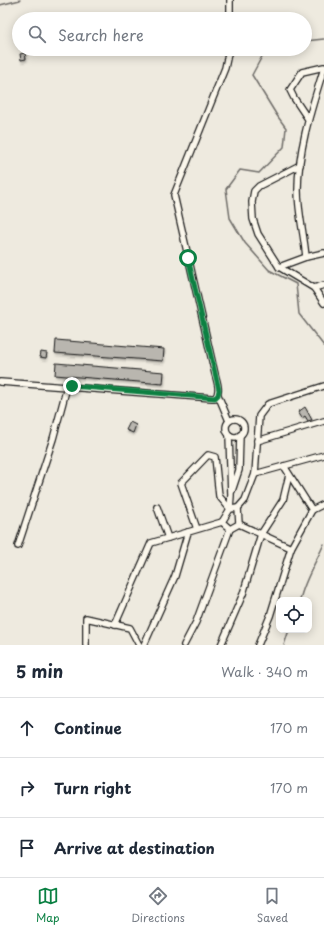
<!DOCTYPE html>
<meta charset="utf-8">
<style>
body{margin:0;font-family:"Playpen Sans",sans-serif;background:#f6f6f7;color:#1f2937}
.controls{position:absolute;right:12px;bottom:12px;display:grid;overflow:hidden;border-radius:8px;box-shadow:0 2px 10px #0003}
.controls button{width:36px;height:36px;display:grid;place-items:center;padding:0;border:0;border-bottom:1px solid #e0e1e3;background:#fff;color:#1f2937;font:20px sans-serif}
.stop{position:absolute;width:12px;height:12px;margin:-9px;border:3px solid #0b8043;border-radius:50%;background:#fff}
.stop.end{background:#0b8043;border-color:#fff;box-shadow:0 1px 4px #0008}
.list{margin:0;padding:0;list-style:none}
h2{display:flex;justify-content:space-between;align-items:center;height:52px;margin:0;padding:0 16px;font-size:17px}
h2 small{font-size:13px;font-weight:400;color:#747a83}
.list li{display:grid;grid-template-columns:26px 1fr auto;gap:12px;align-items:center;box-sizing:border-box;height:60px;padding:0 16px;border-top:1px solid #e0e1e3}
.list b{display:block;font-size:15px;white-space:nowrap}
.list em{font-size:13px;font-style:normal;color:#747a83}
.icon{flex:none;width:22px;height:22px;fill:none;stroke:currentColor;stroke-width:2;stroke-linecap:round;stroke-linejoin:round}
.map{position:relative;flex:none;width:324px;height:645px;overflow:hidden}
.search{position:absolute;background:#fff;box-shadow:0 2px 10px #0003;left:12px;right:12px;top:12px;height:44px;display:flex;align-items:center;gap:10px;box-sizing:border-box;padding:0 14px;border-radius:22px;color:#747a83;font-size:15px}
.sheet{height:232px;background:#fff}
nav{display:flex;justify-content:space-around;align-items:center;box-sizing:border-box;height:56px;border-top:1px solid #e0e1e3;background:#fff;font-size:11px;color:#747a83}
nav a{display:grid;justify-items:center;gap:2px}
nav .on{color:#0b8043}
.map>svg:first-child{display:block}
.lines{fill:none;stroke-linecap:round;stroke-linejoin:round}
.stream{stroke:#6f6d69;stroke-width:1.5}
.building{fill:#b9b6af;stroke:#1c1c1c;filter:url(#shadow)}
.street-casing{stroke:#1c1c1c;stroke-width:8}
.street{stroke:#fbf7ec;stroke-width:5.5}
.route{stroke:#0b8043;stroke-width:5}
</style>
<div class="map">
<svg width="324" height="645" viewBox="0 0 324 645">
<defs>
<filter id="shadow"><feDropShadow dx="1" dy="2" stdDeviation="1" flood-color="#0004"/></filter>
</defs>
<rect width="100%" height="100%" fill="#eeeadf"/>
<filter id="ink" filterUnits="userSpaceOnUse"><feTurbulence type="fractalNoise" baseFrequency=".025" numOctaves="2"/><feDisplacementMap in="SourceGraphic" scale="8" xChannelSelector="R" yChannelSelector="G"/><feConvolveMatrix kernelMatrix="1 2 1 2 8 2 1 2 1" color-interpolation-filters="sRGB"/></filter>
<g filter="url(#ink)">
<g class="lines">
<g class="stream">
<path d="M0 5 20 0"/>
<path d="M305 41 324 39"/>
<path d="M266 49 252 75 276 114 286 128 284 147 259 173 240 170 226 189 230 218 245 243 269 270 296 284 299 314 324 346"/>
<path d="M300 600C304 581 316 562 324 544"/>
<path d="M284 645 289 630"/>
</g>
</g>
<g class="building">
<path d="M25 53 26 59 21 60 20 54Z"/>
<path d="M56 340 164 349 163 361 55 353Z"/>
<path d="M41 352 47 353 46 358 40 357Z"/>
<path d="M56 363 164 372 163 384 55 375Z"/>
<path d="M305 407 312 420H311L308 421 305 416 302 418 298 412Z"/>
<path d="M130 422 136 425 133 433 126 430Z"/>
</g>
<g class="lines">
<g class="street-casing">
<g id="street">
<path d="M230 0V19"/>
<path d="M308 119 294 98 290 90 302 72 324 67"/>
<path d="M300 165 259 186 254 191 252 202 253 219 258 234 279 267 314 288 324 303"/>
<path d="M306 257C304 234 298 213 298 190 298 148 312 107 324 68"/>
<path d="M279 267 306 257 324 253"/>
<path d="M314 288 324 285"/>
<path d="M0 382 67 387"/>
<path d="M218 395 229 421"/>
<circle cx="235" cy="428" r="9"/>
<path d="M229 435 231 495 230 509"/>
<path d="M257 441 324 421"/>
<path d="M284 466 312 510"/>
<path d="M255 474 324 455"/>
<path d="M232 491 239 470 240 435"/>
<path d="M157 507 168 538"/>
<path d="M238 508 245 500 255 474 259 416 268 404 324 386"/>
<path d="M238 508 239 524 230 529 222 522 230 509Z"/>
<path d="M239 524 291 548"/>
<path d="M197 529 181 483 208 455 215 457 219 496 230 509"/>
<path d="M18 546 53 439 67 387 212 398H215C221 391 217 382 215 374L174 195 225 68 229 49"/>
<path d="M115 625 151 543 222 522"/>
<path d="M86 645V618L130 628 139 645"/>
<path d="M144 645 175 576 188 532"/>
<path d="M184 645 196 622 230 529"/>
<path d="M221 645 243 594 261 534 283 500 289 475"/>
<path d="M258 645 270 616 291 548 312 510 324 504"/>
</g>
</g>
<use href="#street" class="street"/>
</g>
</g>
<g class="lines" filter="url(#ink)">
<path class="route" d="M72 386 215 398 218 395 219 390 188 258"/>
</g>
</svg>
<div class="controls">
<button><svg class="icon" aria-label="locate" viewBox="0 0 24 24"><circle cx="12" cy="12" r="6"/><path d="M12 2v4M12 18v4M2 12h4M18 12h4"/></svg></button>
</div>
<div class="stop" style="left:188px;top:258px"></div>
<div class="stop end" style="left:72px;top:386px"></div>
<div class="search"><svg class="icon" aria-label="search" viewBox="0 0 24 24"><circle cx="10" cy="10" r="6"/><path d="M15 15l6 6"/></svg>Search here</div>
</div>
<section class="sheet">
<h2>5 min<small>Walk · 340 m</small></h2>
<ul class="list">
<li><svg class="icon" aria-label="ahead" viewBox="0 0 24 24"><path d="M12 20V5M6 11l6-6 6 6"/></svg><div><b>Continue</b></div><em>170 m</em></li>
<li><svg class="icon" aria-label="right" viewBox="0 0 24 24"><path d="M7 20v-9h11M14 6l5 5-5 5"/></svg><div><b>Turn right</b></div><em>170 m</em></li>
<li><svg class="icon" aria-label="arrive" viewBox="0 0 24 24"><path d="M6 21V4h12l-3 4 3 4H6"/></svg><div><b>Arrive at destination</b></div></li>
</ul>
</section>
<nav>
<a class="on"><svg class="icon" aria-label="map" viewBox="0 0 24 24"><path d="M3 6l6-2 6 2 6-2v14l-6 2-6-2-6 2zM9 4v14M15 6v14"/></svg>Map</a>
<a><svg class="icon" aria-label="directions" viewBox="0 0 24 24"><path d="M12 3l9 9-9 9-9-9zM9 14v-3h6M13 9l2 2-2 2"/></svg>Directions</a>
<a><svg class="icon" aria-label="saved" viewBox="0 0 24 24"><path d="M7 4h10v16l-5-4-5 4z"/></svg>Saved</a>
</nav>
